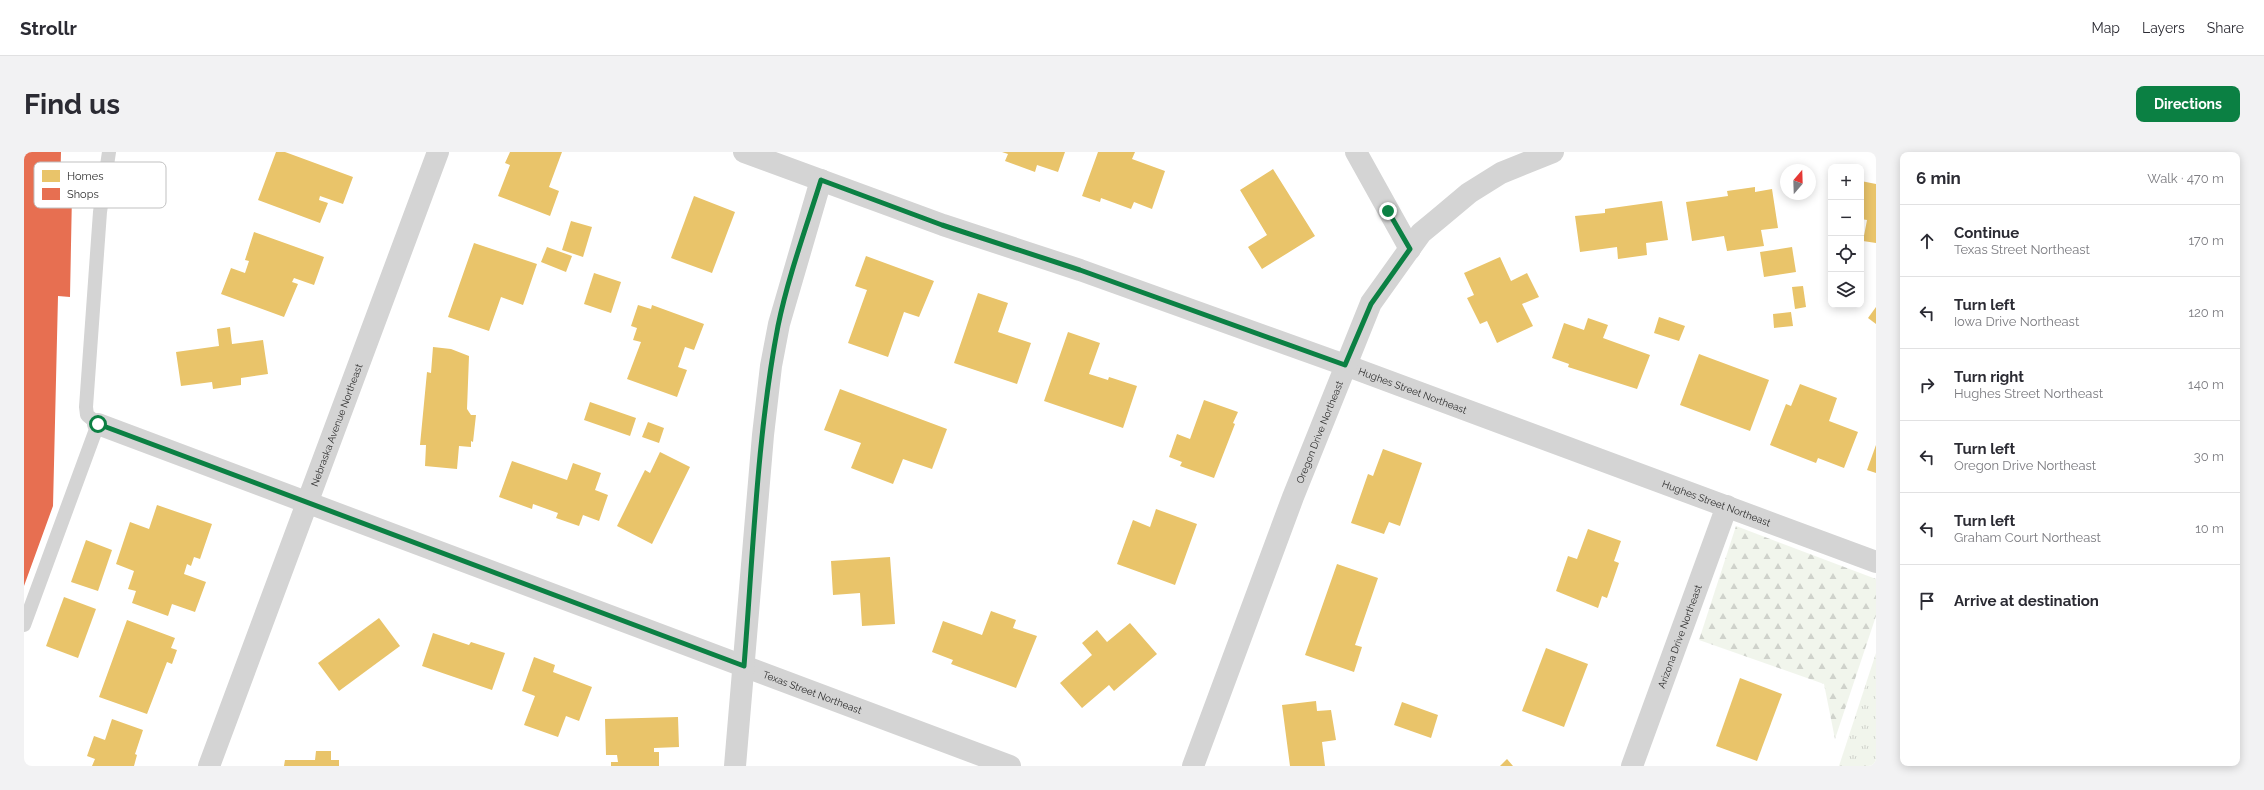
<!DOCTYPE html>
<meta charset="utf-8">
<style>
body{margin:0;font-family:Raleway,sans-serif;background:#f2f2f3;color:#2b2b33}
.controls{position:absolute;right:12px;top:12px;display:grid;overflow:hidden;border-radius:8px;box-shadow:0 2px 10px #0003}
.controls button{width:36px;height:36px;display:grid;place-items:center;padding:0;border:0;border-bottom:1px solid #e1e1e2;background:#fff;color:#2b2b33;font:20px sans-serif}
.compass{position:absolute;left:1756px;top:12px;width:36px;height:36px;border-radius:50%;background:#fff;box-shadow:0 2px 10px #0003;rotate:19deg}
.stop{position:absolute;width:12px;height:12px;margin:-9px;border:3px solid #0b8043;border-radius:50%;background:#fff}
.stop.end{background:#0b8043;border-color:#fff;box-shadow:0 1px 4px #0008}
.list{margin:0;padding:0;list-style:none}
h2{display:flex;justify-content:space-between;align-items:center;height:52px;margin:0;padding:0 16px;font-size:17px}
h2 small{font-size:13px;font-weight:400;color:#7c7c81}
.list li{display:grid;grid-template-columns:26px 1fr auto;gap:12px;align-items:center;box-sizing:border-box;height:72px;padding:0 16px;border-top:1px solid #e1e1e2}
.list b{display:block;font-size:15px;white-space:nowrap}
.list p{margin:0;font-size:13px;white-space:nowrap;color:#7c7c81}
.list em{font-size:13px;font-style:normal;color:#7c7c81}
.icon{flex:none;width:22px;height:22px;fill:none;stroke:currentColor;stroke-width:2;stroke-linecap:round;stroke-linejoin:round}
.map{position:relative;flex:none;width:1852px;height:614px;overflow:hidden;border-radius:8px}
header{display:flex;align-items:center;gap:24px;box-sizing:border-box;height:56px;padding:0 20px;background:#fff;border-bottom:1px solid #e1e1e2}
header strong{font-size:19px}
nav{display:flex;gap:22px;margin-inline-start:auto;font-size:14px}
.intro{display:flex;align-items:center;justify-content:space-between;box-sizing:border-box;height:96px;padding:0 24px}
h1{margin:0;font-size:28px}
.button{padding:10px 18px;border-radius:8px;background:#0b8043;color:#fff;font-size:14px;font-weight:700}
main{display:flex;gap:24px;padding:0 24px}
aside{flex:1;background:#fff;border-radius:8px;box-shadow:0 2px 10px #0003}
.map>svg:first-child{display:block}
.grass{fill:url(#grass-tufts)}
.forest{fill:url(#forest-firs)}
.homes{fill:#e9c46a}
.shops{fill:#e76f51}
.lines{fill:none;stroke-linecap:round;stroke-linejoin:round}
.lane{stroke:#d4d4d4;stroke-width:14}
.street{stroke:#d4d4d4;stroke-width:22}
.route{stroke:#0b8043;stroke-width:5}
.labels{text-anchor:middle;stroke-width:4;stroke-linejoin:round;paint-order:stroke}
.street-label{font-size:10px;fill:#2f2f2f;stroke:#fff}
.key{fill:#fff;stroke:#c1c1c1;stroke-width:1}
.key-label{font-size:11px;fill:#2f2f2f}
</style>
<header>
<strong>Strollr</strong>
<nav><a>Map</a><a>Layers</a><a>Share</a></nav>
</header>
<div class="intro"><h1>Find us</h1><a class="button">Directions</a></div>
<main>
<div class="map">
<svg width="1852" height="614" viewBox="0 0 1852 614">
<defs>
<pattern id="grass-tufts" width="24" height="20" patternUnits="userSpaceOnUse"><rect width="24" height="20" fill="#f1f5ec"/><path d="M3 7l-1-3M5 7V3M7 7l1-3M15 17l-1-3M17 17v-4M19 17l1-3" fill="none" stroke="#cfd2cb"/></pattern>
<pattern id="forest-firs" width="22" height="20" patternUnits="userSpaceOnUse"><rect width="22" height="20" fill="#f1f5ec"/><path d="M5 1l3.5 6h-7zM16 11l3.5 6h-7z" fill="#cfd2cb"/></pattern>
</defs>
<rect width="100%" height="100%" fill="#fff"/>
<path class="grass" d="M1852 501V614H1815Z"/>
<path class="forest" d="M1712 374 1852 427V464L1811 587 1800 532 1675 488Z"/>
<g class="homes">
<path d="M252 0H261L329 25 319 52 296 44 295 48 304 51 296 71 234 48Z"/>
<path d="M486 0H538L525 35 535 39 526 64 474 44 486 13 481 11Z"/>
<path d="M978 0H1041L1034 20 1013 13 1011 20 981 9 984 2Z"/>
<path d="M1074 0H1111L1108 7 1141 19 1128 57 1110 50 1107 57 1077 46 1076 50 1058 44Z"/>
<path d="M1249 17 1291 84 1238 117 1224 95 1243 83 1216 38Z"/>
<path d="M1837 29 1852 32V91L1839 89 1843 68 1837 67Z"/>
<path d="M1731 35V40L1748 37 1754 76 1737 78 1740 94 1703 99 1700 84 1668 89 1662 50 1704 44 1703 39Z"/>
<path d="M670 44 711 60 688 121 647 106Z"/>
<path d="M1638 49 1644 88 1622 91 1623 103 1594 107 1593 95 1556 100 1551 64 1581 61V57Z"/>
<path d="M547 69 568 75 559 105 538 98Z"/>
<path d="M230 80 300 105 290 133 270 126 268 130 274 132 260 165 197 142 207 116 221 121 225 109 221 108Z"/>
<path d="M450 91 513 112 499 153 477 145 465 179 424 165Z"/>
<path d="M523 95 548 104 542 120 517 110Z"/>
<path d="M1768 95 1772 120 1740 125 1736 100Z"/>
<path d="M842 104 910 129 895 165 880 160 864 205 824 191 843 138 831 134Z"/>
<path d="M1476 105 1487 129 1503 121 1515 145 1498 152 1509 174 1473 191 1463 169 1456 172 1443 146 1450 143 1440 121Z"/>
<path d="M570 121 597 130 587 161 560 152Z"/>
<path d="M1779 134 1782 155 1771 157 1768 135Z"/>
<path d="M954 141 984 151 974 180 1007 191 993 232 930 211Z"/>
<path d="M614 153 627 157 628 153 680 172 670 198 661 195 654 215 663 218 653 245 603 227 617 190 609 188 613 176 607 174Z"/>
<path d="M1852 155V172L1844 166Z"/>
<path d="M1767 160 1769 174 1750 176 1749 162Z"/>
<path d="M1635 165 1661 174 1655 189 1630 181Z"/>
<path d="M1564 166 1584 173 1579 186 1626 203 1613 237 1544 215 1545 212 1528 206 1540 171 1560 178Z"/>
<path d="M206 175 208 192 239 188 244 222 217 226V233L189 237 188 230 157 234 152 200 195 194 193 177Z"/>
<path d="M1044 180 1076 191 1065 222 1084 228 1085 225 1113 234 1099 276 1020 249Z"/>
<path d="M409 195 427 197 445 204 443 257 447 263H452L449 290 447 289V295L435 294 433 317 401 314 402 293H396L403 220 407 221Z"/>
<path d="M1675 202 1745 228 1726 279 1656 253Z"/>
<path d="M1776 232 1813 246 1805 269 1834 280 1820 316 1794 306 1792 311 1746 293 1762 252 1767 254Z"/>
<path d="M816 237 923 277 908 317 879 307 869 332 827 316 837 291 800 278Z"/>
<path d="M1180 248 1214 260 1209 271 1211 272 1190 326 1156 314 1158 310 1145 305 1153 282 1166 287Z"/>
<path d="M566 250 612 266 606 284 560 268Z"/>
<path d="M624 270 640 276 635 291 618 285Z"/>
<path d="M1852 293V321L1843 318Z"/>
<path d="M1359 297 1398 311 1376 374 1365 370 1360 382 1327 371 1344 322 1349 324Z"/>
<path d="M636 300 666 315 628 392 593 374 621 318 626 321Z"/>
<path d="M488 309 543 328 549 311 577 321 571 338 584 343 575 369 559 363 555 374 532 366 534 361 509 352 508 357 475 345Z"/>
<path d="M133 353 188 372 176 407 170 405 167 414 163 412 160 422 182 430 171 460 148 452 144 464 108 451 112 439 104 437 110 419 92 412 106 370 125 377Z"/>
<path d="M1132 357 1173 372 1151 433 1093 412 1109 368 1126 375Z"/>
<path d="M1564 377 1597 389 1590 409 1595 411 1583 446 1578 444 1574 456 1532 439 1544 404 1553 407Z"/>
<path d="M62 388 88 398 74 439 47 430Z"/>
<path d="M866 405 871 472 838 474 836 441 809 443 807 409Z"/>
<path d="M1313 412 1354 426 1331 493 1338 495 1330 520 1281 503Z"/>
<path d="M40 445 72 457 54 506 22 494Z"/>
<path d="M967 459 992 468 989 476 1013 484 992 536 927 512 929 508 908 500 919 469 958 483Z"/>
<path d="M355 466 376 494 315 539 294 511Z"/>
<path d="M103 468 151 486 147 496 153 498 148 512 143 510 123 562 75 545Z"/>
<path d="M1106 471 1133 502 1090 539 1085 533 1058 556 1036 531 1068 503 1058 491 1073 478 1083 490Z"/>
<path d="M409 481 445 493 447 490 481 501 468 538 398 514Z"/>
<path d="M1522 496 1564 512 1540 575 1498 559Z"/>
<path d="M510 505 531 513 529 520 568 535 555 569 542 564 534 585 500 573 511 544 498 539Z"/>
<path d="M1716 526 1758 542 1733 609 1692 594Z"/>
<path d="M1292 549 1293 559 1307 558 1312 588 1298 590 1301 614H1266L1258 553Z"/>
<path d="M1378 550 1414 563 1407 586 1370 573Z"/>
<path d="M654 565 655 595 630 596V600H635V614H587V610H594L593 603H582L581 567Z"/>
<path d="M88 567 119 578 111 602 113 603 110 614H68L71 607 63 604 70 584 81 588Z"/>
<path d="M292 599H307V608H315V614H260L261 608H291Z"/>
<path d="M1483 607 1489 614H1476Z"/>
</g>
<path class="shops" d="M0 0H37L36 41 48 42 46 145 34 144 29 354 0 434Z"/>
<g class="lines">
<path class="lane" d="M0 473 74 272 63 263 62 255 76 60 85 0"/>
<g class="street">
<path id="s1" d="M720 0 919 73 1056 118 1321 213 1852 410"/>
<path d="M1332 0 1386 97"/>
<path id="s2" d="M74 272 986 614"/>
<path id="s3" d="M185 614 414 0"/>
<path d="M711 614 739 283 747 214 755 172 797 28"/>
<path id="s4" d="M1169 614 1269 345 1347 151 1397 81 1414 67 1445 41 1477 21 1529 0"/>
<path id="s5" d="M1608 614 1703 354"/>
</g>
</g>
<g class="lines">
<path class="route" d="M74 272 720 514C729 403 733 283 754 174 764 125 782 76 797 28L918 73 1056 118 1321 213 1347 152 1386 97 1364 59"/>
</g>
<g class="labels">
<g class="street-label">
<text dy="4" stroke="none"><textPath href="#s1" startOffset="710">Hughes Street Northeast</textPath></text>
<text dy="4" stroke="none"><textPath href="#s3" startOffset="364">Nebraska Avenue Northeast</textPath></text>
<text dy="4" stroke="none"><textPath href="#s4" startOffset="357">Oregon Drive Northeast</textPath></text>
<text dy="4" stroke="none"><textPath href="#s1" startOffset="1034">Hughes Street Northeast</textPath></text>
<text dy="4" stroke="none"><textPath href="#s5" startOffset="138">Arizona Drive Northeast</textPath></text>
<text dy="4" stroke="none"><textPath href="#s2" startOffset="763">Texas Street Northeast</textPath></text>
</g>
</g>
<rect x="10" y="10" width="132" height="46" rx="6" class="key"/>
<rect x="18" y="18" width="18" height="12" fill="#e9c46a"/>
<rect x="18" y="36" width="18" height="12" fill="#e76f51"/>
<g class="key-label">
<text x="43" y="28">Homes</text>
<text x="43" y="46">Shops</text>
</g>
</svg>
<div class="controls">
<button>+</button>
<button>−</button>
<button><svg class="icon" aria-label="locate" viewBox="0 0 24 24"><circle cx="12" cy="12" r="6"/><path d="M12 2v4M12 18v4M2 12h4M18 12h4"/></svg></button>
<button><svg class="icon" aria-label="layers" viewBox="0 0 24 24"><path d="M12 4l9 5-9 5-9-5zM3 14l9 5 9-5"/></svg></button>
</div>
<svg class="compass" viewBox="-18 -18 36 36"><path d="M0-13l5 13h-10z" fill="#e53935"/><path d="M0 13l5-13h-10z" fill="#7c7c81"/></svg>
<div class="stop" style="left:74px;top:272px"></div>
<div class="stop end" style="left:1364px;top:59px"></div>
</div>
<aside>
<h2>6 min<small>Walk · 470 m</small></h2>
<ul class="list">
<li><svg class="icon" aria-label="ahead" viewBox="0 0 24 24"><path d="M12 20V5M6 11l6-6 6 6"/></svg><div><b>Continue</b><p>Texas Street Northeast</p></div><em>170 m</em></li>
<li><svg class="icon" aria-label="left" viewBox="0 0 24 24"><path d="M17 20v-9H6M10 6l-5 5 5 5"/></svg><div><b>Turn left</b><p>Iowa Drive Northeast</p></div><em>120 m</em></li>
<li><svg class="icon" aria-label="right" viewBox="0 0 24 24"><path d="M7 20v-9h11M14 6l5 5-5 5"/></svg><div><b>Turn right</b><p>Hughes Street Northeast</p></div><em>140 m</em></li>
<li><svg class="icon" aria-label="left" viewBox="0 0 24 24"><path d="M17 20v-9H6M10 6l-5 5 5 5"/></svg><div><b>Turn left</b><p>Oregon Drive Northeast</p></div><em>30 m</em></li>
<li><svg class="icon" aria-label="left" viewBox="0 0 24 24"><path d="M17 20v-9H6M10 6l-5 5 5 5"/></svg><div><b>Turn left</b><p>Graham Court Northeast</p></div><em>10 m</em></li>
<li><svg class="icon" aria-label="arrive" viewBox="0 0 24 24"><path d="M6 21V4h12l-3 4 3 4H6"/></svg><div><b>Arrive at destination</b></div></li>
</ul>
</aside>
</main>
